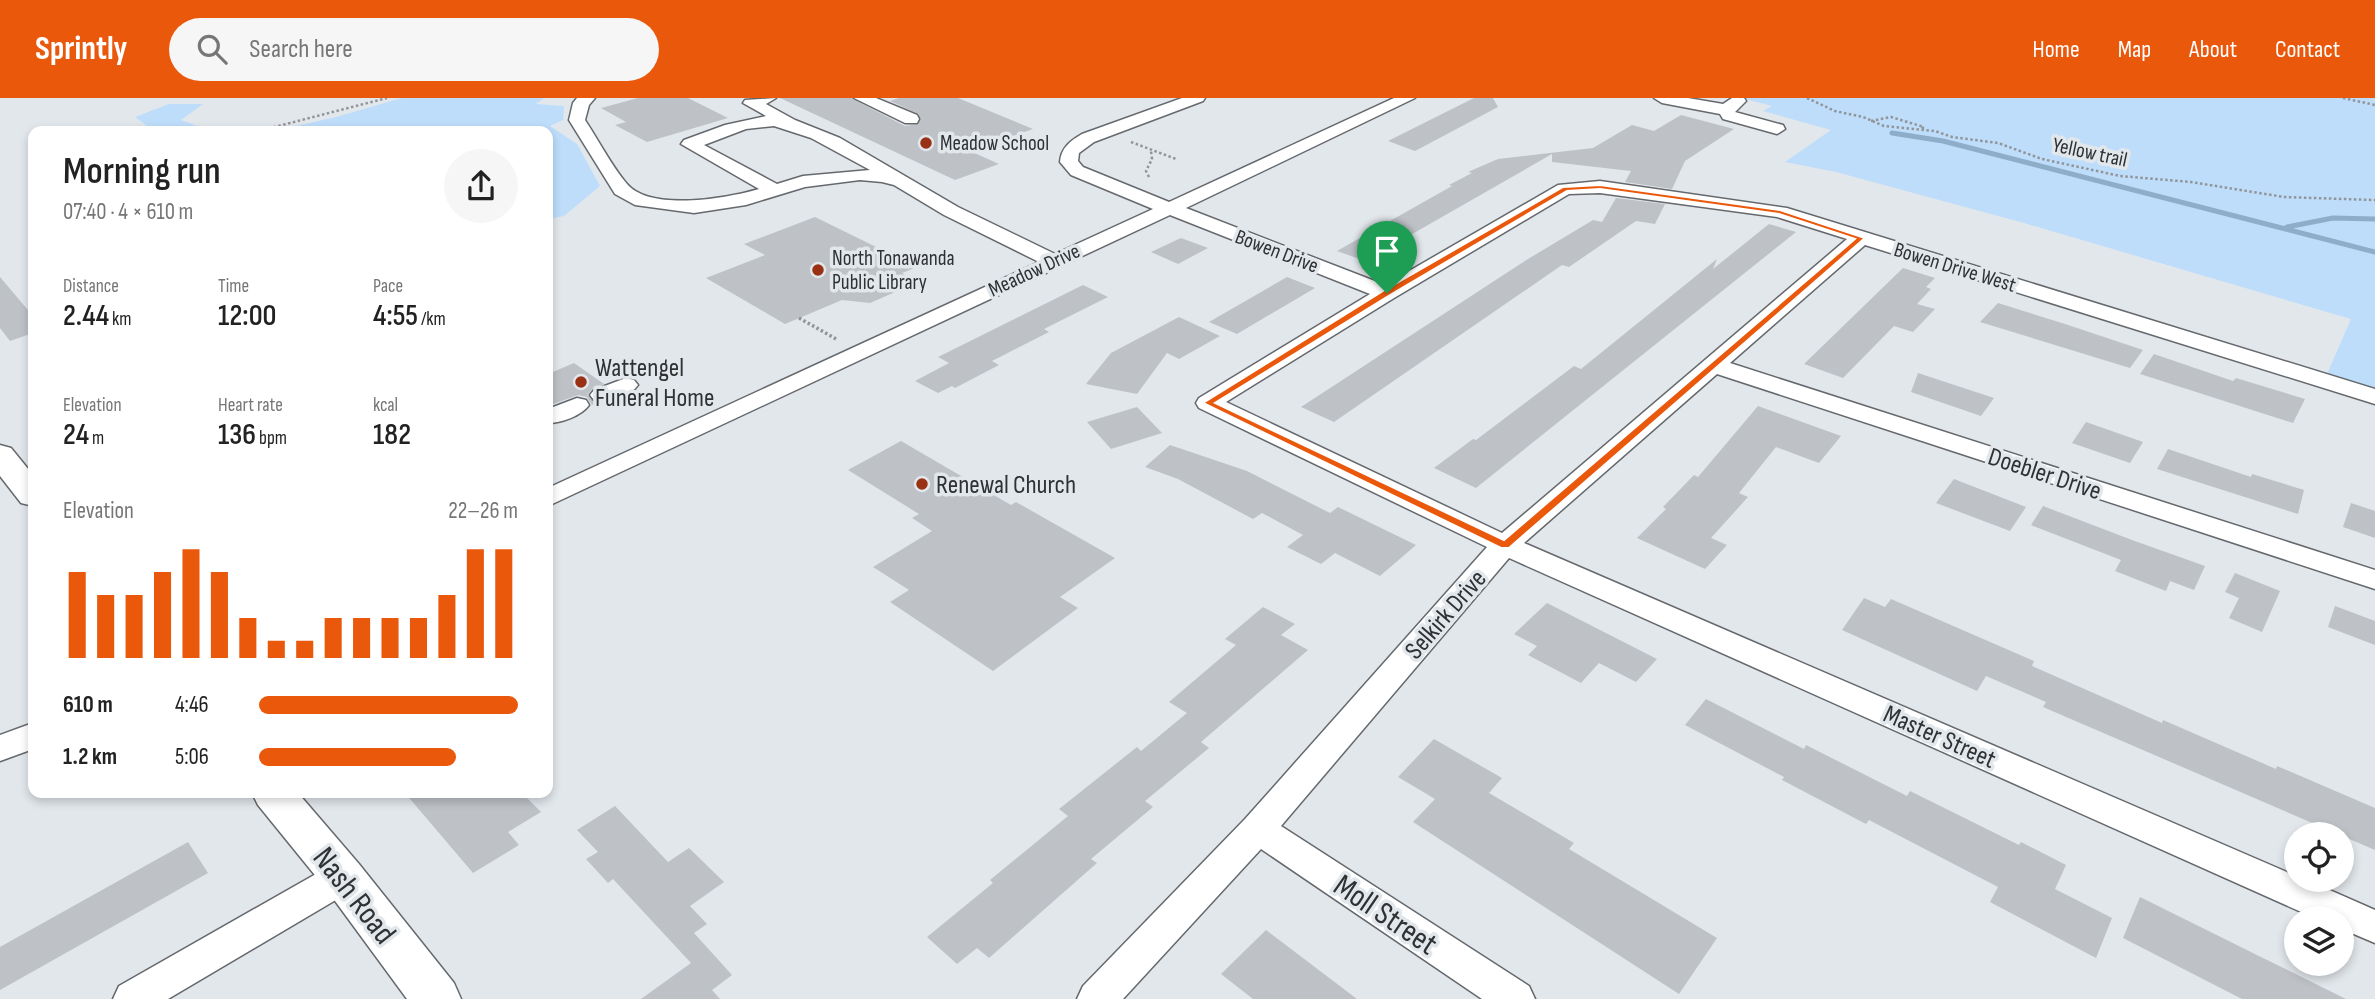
<!DOCTYPE html>
<html lang="en">
<head>
<meta charset="utf-8">
<style>
  :root { --surface:#fff; --page:#f6f6f6; --text:#222; --muted:#767676; --accent:#ea580c }
  body { margin:0; font-family:"Sofia Sans Condensed",sans-serif; background:var(--page); color:var(--text); height:100vh; display:flex; flex-direction:column; font-size:26px; white-space:nowrap }
  * { box-sizing:border-box; margin:0 }
  p { font-size:23px; color:var(--muted) }
  .icon { flex:none; width:38px; height:38px; fill:none; stroke:currentColor; stroke-width:2; stroke-linecap:round; stroke-linejoin:round }
  .map { position:relative; flex:1; overflow:hidden }
  .drawer { position:absolute; left:28px; top:28px; width:525px; height:672px; display:flex; flex-direction:column; background:var(--surface); border-radius:14px; box-shadow:0 4px 10px #0003 }
  .drawer>* { flex:none }
  .tools { position:absolute; left:2284px; top:724px; display:grid; gap:14px }
  .tools a { display:grid; place-items:center; width:70px; height:70px; border-radius:50%; background:var(--surface); box-shadow:0 4px 10px #0003; font-size:35px }
  .pin { position:absolute; display:grid; place-items:center; width:60px; height:60px; color:#fff; margin:-72px -30px; border-radius:50% 50% 50% 0; rotate:-45deg; box-shadow:0 0 7px #0007 }
  .pin .icon { rotate:45deg }
  .round { display:grid; place-items:center; flex:none; width:74px; height:74px; border-radius:37px; background:var(--page) }
  .summary { display:flex; align-items:center; justify-content:space-between; height:119px; padding:0 35px }
  h1 { font-size:38px; font-weight:600; line-height:52px }
  .figures { display:grid; grid-template-columns:repeat(3,1fr); gap:10px; height:119px; padding:7px 35px }
  .figures div { display:grid; align-content:center }
  .figures b { font-size:30px; font-weight:600 }
  .figures small { font-size:19px; font-weight:400 }
  .figures p { font-size:19px }
  .chart { height:196px; padding:14px 35px }
  .chart p { display:flex; justify-content:space-between }
  .chart svg { width:100%; height:126px; margin-top:7px; stroke:var(--accent); stroke-width:6 }
  ul { padding:0 35px; list-style:none; font-size:23px }
  li { display:grid; grid-template-columns:112px 84px 1fr; align-items:center; height:52px }
  li i { height:18px; border-radius:9px; background:var(--accent) }
  header { display:flex; align-items:center; gap:42px; box-sizing:border-box; height:98px; padding:0 35px; background:var(--accent); color:#fff }
  header strong { font-size:33px }
  nav { display:flex; gap:38px; margin-inline-start:auto; font-size:24px }
  .search { width:490px; height:63px; background:var(--page); display:flex; align-items:center; gap:18px; box-sizing:border-box; padding:0 24px; border-radius:38px; color:var(--muted); font-size:26px }
  .map>svg:first-child { display:block }
</style>
</head>
<body>
<header>
<strong>Sprintly</strong>
<div class="search"><svg class="icon" aria-label="search" viewBox="0 0 24 24"><circle cx="10" cy="10" r="6"/><path d="M15 15l6 6"/></svg>Search here</div>
<nav><a>Home</a><a>Map</a><a>About</a><a>Contact</a></nav>
</header>
<div class="map">
<svg width="2375" height="901" viewBox="0 0 2375 901">
  <rect width="100%" height="100%" fill="#e2e7ec"/>
  <!-- green -->
  <path fill="#bdddfa" d="M 402,0 L 544,0 L 536,6 L 564,8 L 563,22 L 550,28 L 577,46 L 600,88 L 564,118 L 548,121 L 548,33 L 274,33 L 336,19 Z
    M 1742,0 L 2375,0 L 2375,291 L 2327,276 L 2351,221 L 2024,125 L 1836,74 L 1785,64 L 1831,32 L 1763,13 L 1772,8 Z
    M 169,6 L 203,6 L 181,22 L 200,29 L 188,33 L 154,33 L 135,19 Z"/>
  <g fill="none" stroke-linecap="round" stroke-linejoin="round">
    <!-- stream -->
    <path stroke="#8eadc9" stroke-width="5" d="M 1892,35 L 1943,43 L 2375,154
      M 2287,129 L 2333,120 L 2375,121"/>
  </g>
  <!-- building -->
  <path fill="#bec2c7" d="M 638,0 L 688,0 L 728,20 L 647,44 L 615,27 L 626,24 L 601,10 Z
    M 780,0 L 851,0 L 905,28 L 919,26 L 919,16 L 890,3 L 899,0 L 958,0 L 1033,31 L 970,53 L 999,66 L 955,82 Z
    M 1474,0 L 1493,0 L 1498,9 L 1415,53 L 1388,43 Z
    M 1681,17 L 1734,31 L 1685,63 L 1672,91 L 1625,84 L 1631,73 L 1552,64 L 1552,56 L 1365,163 L 1337,153 L 1452,88 L 1449,87 L 1472,75 L 1468,74 L 1498,61 L 1593,50 L 1632,27 L 1654,33 Z
    M 1616,100 L 1665,106 L 1655,126 L 1636,123 L 1569,169 L 1562,167 L 1334,324 L 1301,309 L 1528,161 L 1593,122 L 1602,124 Z
    M 815,119 L 917,169 L 902,175 L 918,184 L 870,205 L 842,202 L 785,226 L 706,180 L 765,157 L 744,146 Z
    M 1769,126 L 1796,134 L 1476,390 L 1434,370 L 1473,341 L 1476,342 L 1574,268 L 1581,271 L 1717,161 L 1713,171 Z
    M 1181,140 L 1208,150 L 1178,166 L 1151,154 Z
    M 1903,170 L 1935,180 L 1926,189 L 1931,191 L 1917,206 L 1935,211 L 1913,234 L 1894,228 L 1843,280 L 1804,266 Z
    M 0,179 L 33,218 L 33,235 L 10,243 L 0,230 Z
    M 1287,179 L 1315,190 L 1237,236 L 1209,224 Z
    M 1083,187 L 1108,199 L 1044,231 L 1049,234 L 992,263 L 999,267 L 955,290 L 952,288 L 938,295 L 915,283 L 949,265 L 938,259 Z
    M 1998,205 L 2065,226 L 2143,252 L 2130,270 L 1980,224 Z
    M 1179,219 L 1220,238 L 1179,261 L 1167,255 L 1137,296 L 1086,286 L 1111,255 Z
    M 2154,256 L 2233,283 L 2236,280 L 2305,301 L 2293,325 L 2140,276 Z
    M 574,265 L 604,286 L 593,290 L 587,297 L 597,305 L 592,307 L 587,299 L 578,297 L 548,308 L 548,276 Z
    M 1918,275 L 1994,300 L 1981,318 L 1911,294 Z
    M 1758,308 L 1841,338 L 1819,365 L 1776,349 L 1739,395 L 1748,399 L 1711,440 L 1727,447 L 1705,471 L 1637,440 L 1666,411 L 1663,409 L 1694,377 L 1698,379 Z
    M 1137,309 L 1162,335 L 1111,351 L 1087,324 Z
    M 2086,324 L 2143,344 L 2130,365 L 2072,345 Z
    M 901,343 L 1011,407 L 1016,404 L 1115,460 L 1060,499 L 1078,510 L 993,573 L 890,504 L 909,492 L 873,469 L 932,433 L 912,420 L 919,416 L 848,372 Z
    M 1170,347 L 1247,373 L 1330,415 L 1338,409 L 1416,447 L 1380,478 L 1335,455 L 1321,466 L 1287,449 L 1303,437 L 1262,415 L 1253,421 L 1178,381 L 1145,369 Z
    M 2168,351 L 2251,379 L 2252,376 L 2304,392 L 2298,416 L 2157,371 Z
    M 1954,381 L 2026,409 L 2010,433 L 1936,405 Z
    M 2351,405 L 2375,413 L 2375,440 L 2343,429 Z
    M 2043,408 L 2132,442 L 2205,468 L 2194,492 L 2170,483 L 2166,493 L 2115,473 L 2121,462 L 2031,427 Z
    M 2235,475 L 2280,493 L 2262,534 L 2229,520 L 2239,500 L 2225,494 Z
    M 1864,500 L 1885,509 L 1891,501 L 2034,563 L 2032,568 L 2162,625 L 2163,622 L 2276,671 L 2277,668 L 2375,710 L 2375,752 L 2043,609 L 2046,604 L 1986,578 L 1977,593 L 1842,532 Z
    M 1547,505 L 1657,561 L 1636,584 L 1599,565 L 1581,585 L 1528,557 L 1537,548 L 1514,536 Z
    M 2335,508 L 2375,523 L 2375,547 L 2328,529 Z
    M 1263,509 L 1295,526 L 1281,537 L 1308,552 L 1201,644 L 1209,650 L 1145,703 L 1153,709 L 1091,761 L 1097,765 L 989,860 L 977,850 L 957,866 L 927,839 L 993,785 L 990,782 L 1068,718 L 1059,711 L 1137,649 L 1141,653 L 1187,615 L 1169,604 L 1236,547 L 1225,541 Z
    M 1706,601 L 1804,651 L 1806,647 L 1907,698 L 1910,693 L 2019,747 L 2021,744 L 2066,767 L 2055,791 L 2112,820 L 2096,860 L 1990,804 L 1998,789 L 1869,722 L 1866,726 L 1782,682 L 1784,679 L 1685,627 Z
    M 1434,641 L 1502,680 L 1489,695 L 1574,745 L 1569,751 L 1717,840 L 1679,896 L 1413,724 L 1435,701 L 1398,679 Z
    M 405,695 L 522,695 L 541,714 L 508,734 L 519,747 L 473,775 Z
    M 615,708 L 668,764 L 689,750 L 724,784 L 690,808 L 707,826 L 694,835 L 732,877 L 712,892 L 720,901 L 641,901 L 691,865 L 613,781 L 608,785 L 586,761 L 598,754 L 577,732 Z
    M 188,744 L 208,775 L 0,892 L 0,849 Z
    M 2140,799 L 2261,859 L 2346,901 L 2242,901 L 2123,840 Z
    M 1266,832 L 1357,901 L 1253,901 L 1221,876 Z"/>
  <g fill="none" stroke-linecap="round" stroke-linejoin="round">
    <defs>
      <path id="minor" d="M 577,0 L 595,0 L 589,7 L 585,22 C 599,43 611,67 627,86 C 651,114 728,100 759,91 L 681,46 L 684,42 L 725,27 L 766,18 L 743,5 L 745,2 L 776,0 L 766,6 L 795,22 L 840,40 L 958,109 L 1055,156 L 1153,111 L 1071,77 L 1060,64 C 1061,50 1070,43 1082,36 L 1182,0 L 1205,0 L 1203,3 L 1094,44 L 1079,55 L 1078,63 L 1083,69 L 1169,104 L 1394,0 L 1415,0 L 1186,110 L 1385,187 L 1558,87 L 1600,83 L 1787,110 L 2375,291 L 2375,306 L 1865,147 L 1730,265 L 2375,472 L 2375,491 L 1717,276 L 1524,445 L 2296,778 L 2296,782 L 2307,782 L 2375,812 L 2375,845 L 2342,831 L 2342,821 L 2317,821 L 1509,460 L 1281,728 L 1529,888 L 1535,901 L 1482,901 L 1261,751 L 1123,901 L 1077,901 L 1083,888 L 1245,721 L 1487,449 L 1199,310 L 1196,305 L 1199,300 L 1370,196 L 1170,117 L 548,408 L 548,390 L 1039,164 L 944,117 L 894,87 L 882,84 L 860,82 L 805,89 L 746,107 L 694,115 L 635,107 L 615,96 L 569,22 L 573,5 ZM 774,28 L 811,40 L 870,72 L 803,78 L 777,86 L 704,47 L 746,31 ZM 1600,95 L 1777,119 L 1847,141 L 1502,435 L 1226,304 L 1394,200 L 1569,96 Z
        M 854,0 L 876,0 L 917,17 L 919,21 L 917,25 L 905,25 Z
        M 1654,0 L 1688,0 L 1723,6 L 1732,0 L 1744,0 L 1746,3 L 1735,14 L 1783,27 L 1785,31 L 1777,36 L 1723,21 L 1720,16 L 1662,5 Z
        M 626,280 L 634,282 L 638,287 C 630,299 607,305 594,302 L 590,297 L 594,292 Z
        M 577,300 L 586,302 L 589,307 C 581,318 561,325 548,325 L 548,311 Z
        M 33,625 L 33,651 L 0,663 L 0,637 Z
        M 343,764 L 356,768 L 361,779 L 356,790 L 168,901 L 113,901 L 119,888 L 330,768 Z"/>
      <path id="major" d="M 0,347 L 11,350 L 33,377 L 33,408 L 21,405 L 0,378 Z
        M 252,695 L 298,695 L 359,766 L 454,885 L 461,901 L 407,901 L 327,792 L 258,707 Z"/>
    </defs>
    <!-- minor casing -->
    <use href="#minor" stroke="#65696d" stroke-width="3"/>
    <!-- major casing -->
    <use href="#major" stroke="#65696d" stroke-width="3"/>
    <!-- path-far1 -->
    <path stroke="#919599" stroke-width="2.5" stroke-dasharray="2.5 2.5" stroke-linecap="butt" d="M 1807,0 L 1835,13 L 1863,19 L 1884,28 L 1935,33 L 1952,39 L 1998,45 L 2042,61 L 2120,78 L 2191,84 L 2284,99 L 2375,102
      M 2343,0 L 2375,7
      M 1871,23 L 1891,19 L 1924,29 L 1921,31
      M 259,33 L 387,0
      M 1131,44 L 1176,61
      M 1149,79 L 1146,73 L 1152,61 L 1151,53"/>
    <!-- path -->
    <path stroke="#919599" stroke-width="3.5" stroke-dasharray="2.5 2.5" stroke-linecap="butt" d="M 799,220 L 838,242"/>
    <!-- minor -->
    <use href="#minor" fill="#fff" fill-rule="evenodd"/>
    <!-- major -->
    <use href="#major" fill="#fff" fill-rule="evenodd"/>
  </g>
  <!-- route -->
  <path fill="#ea580c" stroke="#fff" stroke-width="2" fill-rule="evenodd" d="M 1600,87 L 1780,112 L 1865,140 L 1509,450 L 1501,450 L 1203,305 L 1383,193 L 1563,89 ZM 1600,91 L 1779,116 L 1855,141 L 1504,442 L 1215,305 L 1390,197 L 1567,93 Z"/>
  <!-- markers -->
  <g fill="#993114" stroke="#e2e7ec" stroke-width="2.5">
    <circle cx="926" cy="45" r="7"/>
    <circle cx="818" cy="172" r="7"/>
    <circle cx="581" cy="284" r="7"/>
    <circle cx="922" cy="386" r="7"/>
  </g>
  <g text-anchor="middle" stroke-width="7" stroke-linejoin="round" paint-order="stroke">
    <!-- far-poi labels -->
    <g font-size="21" fill="#2f3133" stroke="#e2e7ec" text-anchor="start">
      <text x="940" y="52">Meadow School</text>
      <text x="832" y="167">North Tonawanda<tspan x="832" dy="24">Public Library</tspan></text>
    </g>
    <!-- far-street labels -->
    <g font-size="21" fill="#2f3133" stroke="#e2e7ec">
      <text transform="translate(2090 54) rotate(12)" y="7">Yellow trail</text>
      <text transform="translate(1277 153) rotate(21)" y="7">Bowen Drive</text>
      <text transform="translate(1955 169) rotate(17)" y="7">Bowen Drive West</text>
      <text transform="translate(1034 172) rotate(-25)" y="7">Meadow Drive</text>
    </g>
    <!-- poi labels -->
    <g font-size="26" fill="#2f3133" stroke="#e2e7ec" text-anchor="start">
      <text x="595" y="278">Wattengel<tspan x="595" dy="30">Funeral Home</tspan></text>
      <text x="936" y="395">Renewal Church</text>
    </g>
    <!-- street labels -->
    <g font-size="26" fill="#2f3133" stroke="#e2e7ec">
      <text transform="translate(2045 375) rotate(18)" y="9">Doebler Drive</text>
      <text transform="translate(1445 516) rotate(-49)" y="9">Selkirk Drive</text>
      <text transform="translate(1940 638) rotate(24)" y="9">Master Street</text>
    </g>
    <!-- near-street labels -->
    <g font-size="32" fill="#2f3133" stroke="#e2e7ec">
      <text transform="translate(355 797) rotate(52)" y="11">Nash Road</text>
      <text transform="translate(1386 816) rotate(34)" y="11">Moll Street</text>
    </g>
  </g>
</svg>
<div class="tools">
<a><svg class="icon" aria-label="locate" viewBox="0 0 24 24"><circle cx="12" cy="12" r="6"/><path d="M12 2v4M12 18v4M2 12h4M18 12h4"/></svg></a>
<a><svg class="icon" aria-label="layers" viewBox="0 0 24 24"><path d="M12 4l9 5-9 5-9-5zM3 14l9 5 9-5"/></svg></a>
</div>
<div class="pin" style="left:1387px;top:195px;background:#1e9e55"><svg class="icon" aria-label="arrive" viewBox="0 0 24 24"><path d="M6 21V4h12l-3 4 3 4H6"/></svg></div>
<section class="drawer">
<div class="summary"><div><h1>Morning run</h1><p>07:40 · 4 × 610 m</p></div><a class="round"><svg class="icon" aria-label="share" viewBox="0 0 24 24"><path d="M12 15V3M7 8l5-5 5 5M5 13v7h14v-7"/></svg></a></div>
<div class="figures">
<div><p>Distance</p><b>2.44<small> km</small></b></div>
<div><p>Time</p><b>12:00</b></div>
<div><p>Pace</p><b>4:55<small> /km</small></b></div>
</div>
<div class="figures">
<div><p>Elevation</p><b>24<small> m</small></b></div>
<div><p>Heart rate</p><b>136<small> bpm</small></b></div>
<div><p>kcal</p><b>182</b></div>
</div>
<div class="chart"><p><span>Elevation</span>22–26 m</p>
<svg viewBox="0 0 160 44" preserveAspectRatio="none"><path d="M5 44V14M15 44V22M25 44V22M35 44V14M45 44V6M55 44V14M65 44V30M75 44V38M85 44V38M95 44V30M105 44V30M115 44V30M125 44V30M135 44V22M145 44V6M155 44V6"/></svg>
</div>
<ul>
<li><b>610 m</b>4:46<i style="width:100%"></i></li>
<li><b>1.2 km</b>5:06<i style="width:76%"></i></li>
</ul>
</section>
</div>
</body>
</html>
